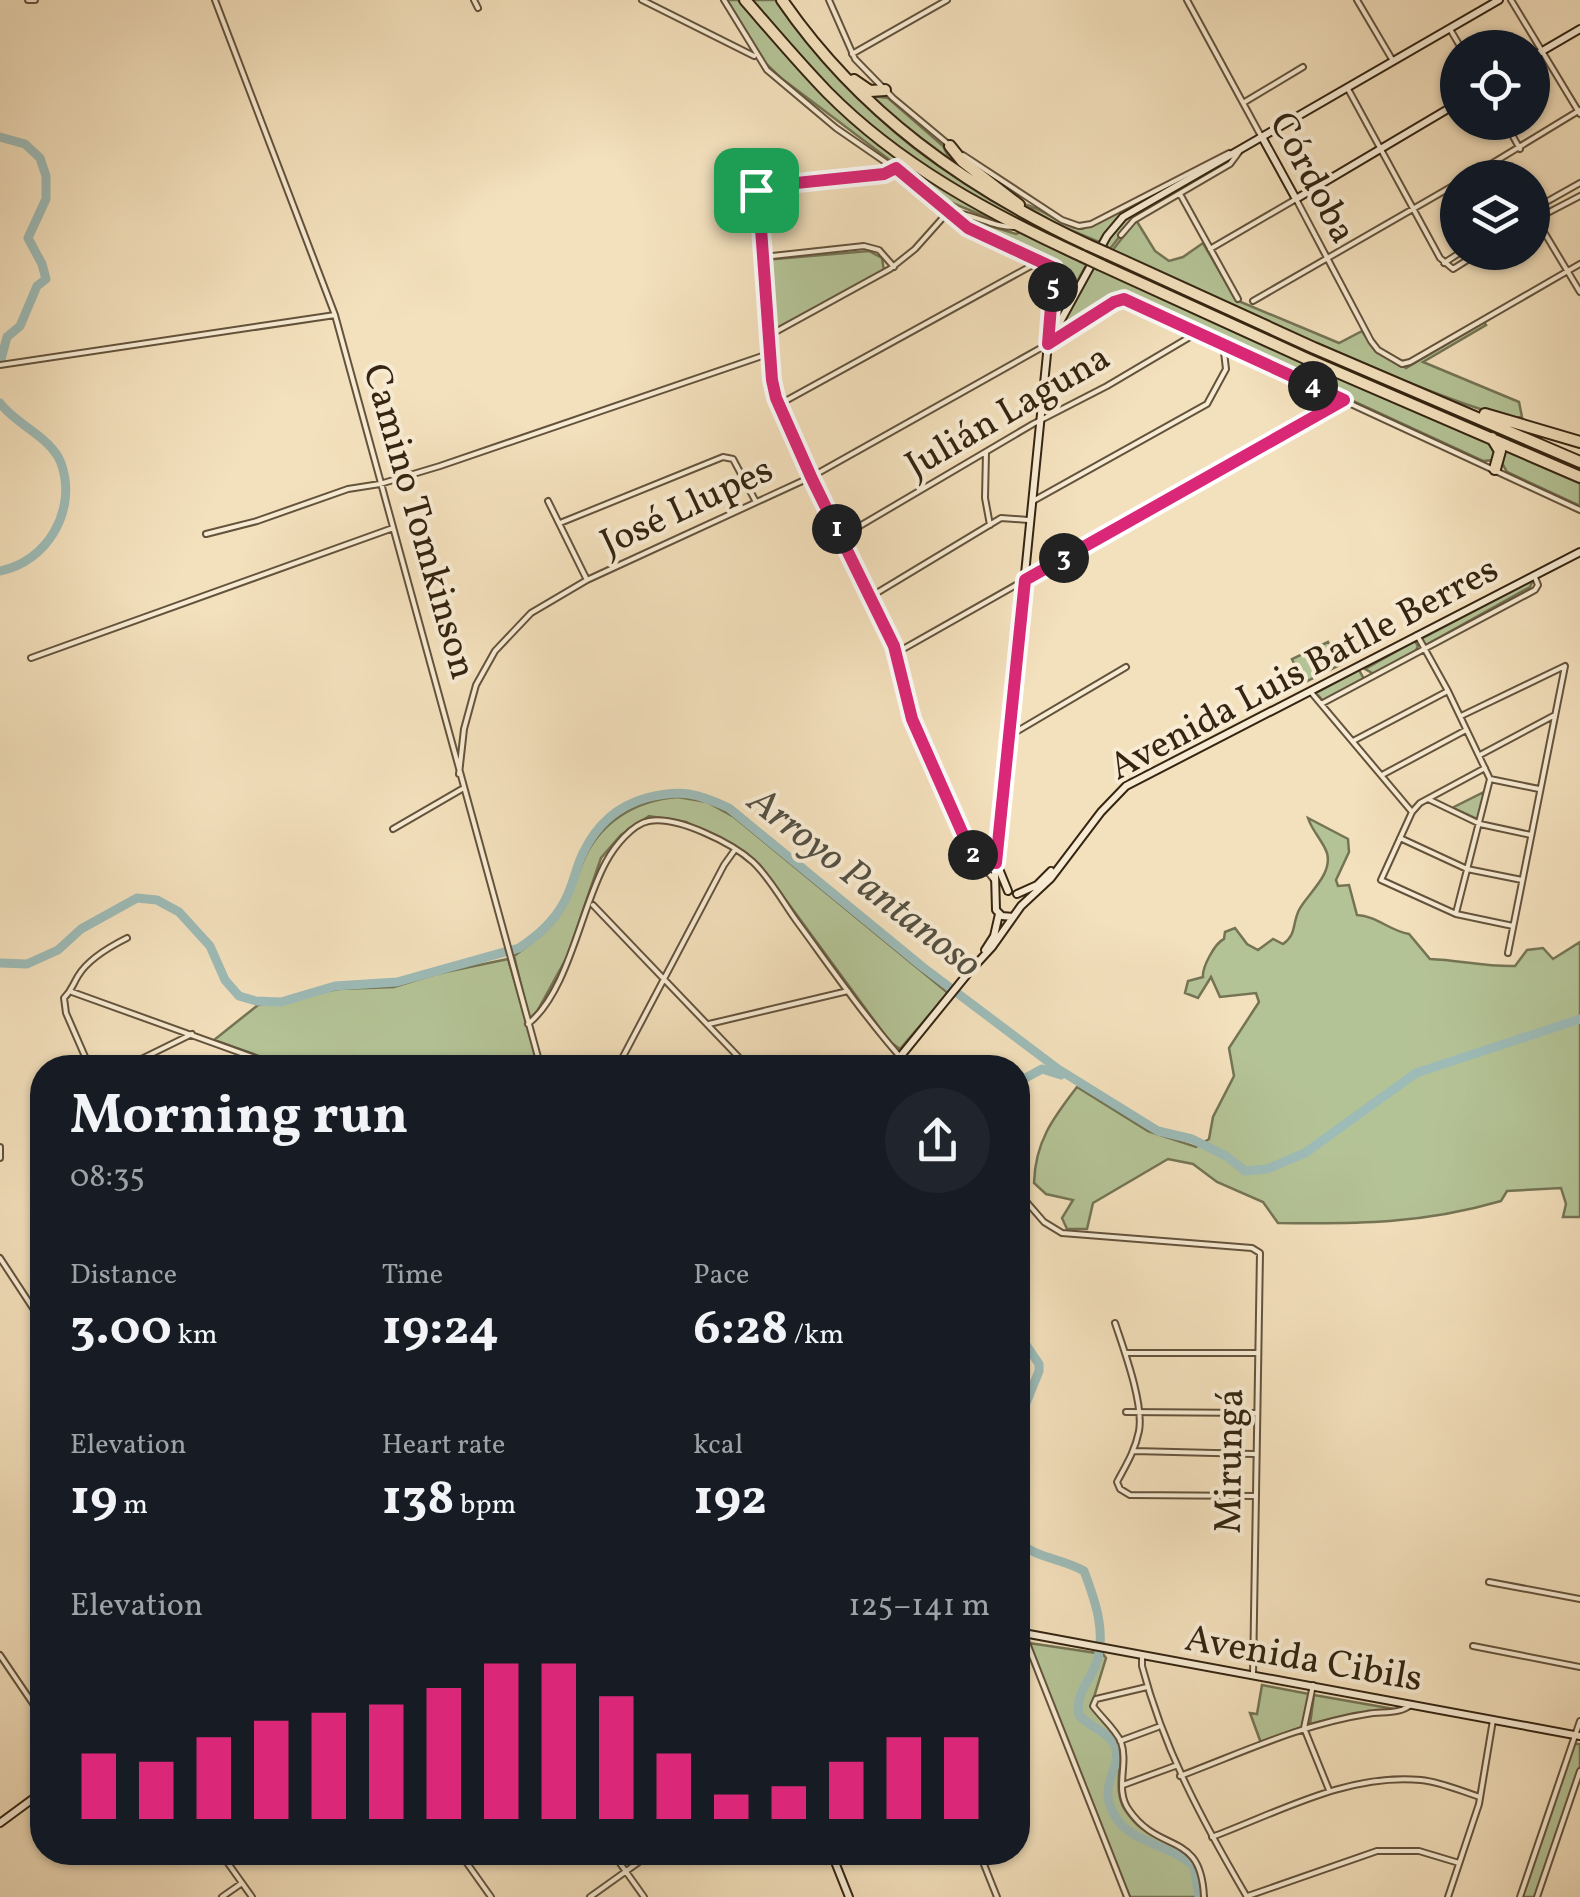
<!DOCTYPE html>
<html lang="en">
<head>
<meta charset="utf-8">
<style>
  :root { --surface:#171b24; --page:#20242c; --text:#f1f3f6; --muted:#9ea1a6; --accent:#db2777 }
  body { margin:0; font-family:Vollkorn,serif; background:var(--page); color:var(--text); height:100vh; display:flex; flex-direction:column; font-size:38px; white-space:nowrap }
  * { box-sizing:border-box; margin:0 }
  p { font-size:32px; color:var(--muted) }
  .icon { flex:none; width:55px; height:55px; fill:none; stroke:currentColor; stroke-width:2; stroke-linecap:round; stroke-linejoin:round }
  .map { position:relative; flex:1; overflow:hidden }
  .details { position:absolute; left:30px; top:1055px; width:1000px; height:810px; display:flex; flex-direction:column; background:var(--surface); border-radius:40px; box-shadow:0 2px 8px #0004 }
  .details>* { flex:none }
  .fabs { position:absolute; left:1440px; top:30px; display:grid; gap:20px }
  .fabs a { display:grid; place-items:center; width:110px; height:110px; border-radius:50%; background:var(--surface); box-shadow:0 2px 8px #0004; font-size:50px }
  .pin { position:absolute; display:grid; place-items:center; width:85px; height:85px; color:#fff; margin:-42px; border-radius:20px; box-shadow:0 5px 15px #0006 }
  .km { position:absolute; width:50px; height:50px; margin:-25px; border-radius:50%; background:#222; color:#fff; font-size:28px; line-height:50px; text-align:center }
  .round { display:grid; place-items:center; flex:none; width:105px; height:105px; border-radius:52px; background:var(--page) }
  .headline { display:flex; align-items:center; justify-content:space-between; height:170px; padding:0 40px }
  h1 { font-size:55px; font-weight:700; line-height:75px }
  .figures { display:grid; grid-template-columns:repeat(3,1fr); gap:15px; height:170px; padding:10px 40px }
  .figures div { display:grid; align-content:center }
  .figures b { font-size:50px; font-weight:700 }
  .figures small { font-size:28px; font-weight:400 }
  .figures p { font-size:28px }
  .chart { height:280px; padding:20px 40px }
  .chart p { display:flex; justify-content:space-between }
  .chart svg { width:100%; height:180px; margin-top:10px; stroke:var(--accent); stroke-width:6 }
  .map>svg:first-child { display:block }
</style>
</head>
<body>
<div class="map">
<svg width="1580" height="1897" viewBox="0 0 1580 1897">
  <rect width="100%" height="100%" fill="#f3e0bc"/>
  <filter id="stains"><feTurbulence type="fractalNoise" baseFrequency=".002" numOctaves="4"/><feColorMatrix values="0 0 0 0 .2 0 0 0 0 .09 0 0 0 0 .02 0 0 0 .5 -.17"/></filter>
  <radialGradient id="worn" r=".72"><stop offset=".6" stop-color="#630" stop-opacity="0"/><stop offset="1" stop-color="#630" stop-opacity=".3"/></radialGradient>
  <!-- green -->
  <path fill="#b4c396" stroke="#747454" stroke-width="2.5" d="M 727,0 L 738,0 C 784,51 831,105 885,148 C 921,177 961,200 1001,223 L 940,198 L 781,78 L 761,59 Z
    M 750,0 L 776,0 C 825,66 881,130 951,174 C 994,202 1043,224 1088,248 L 1086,253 C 1022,224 961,193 903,152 C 845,110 797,54 750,0 Z
    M 872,96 L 888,98 L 943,146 L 947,154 L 1001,194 L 905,129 Z
    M 1227,155 L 1122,213 L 1099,242 L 1056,224 L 1023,204 C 1045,208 1060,227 1082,229 Z
    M 1230,161 L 1133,219 L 1110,249 L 1104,244 L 1126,218 Z
    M 955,215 L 1016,234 L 1021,232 L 1086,265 L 1054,325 L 1058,267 L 979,232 Z
    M 1136,220 L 1155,251 L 1169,261 L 1183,257 L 1203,243 L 1236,300 L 1339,343 L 1362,331 L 1375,350 L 1406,368 L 1484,322 L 1486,325 L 1423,362 L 1519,402 L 1522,417 C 1487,427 1167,276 1112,251 Z
    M 869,251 L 882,258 L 884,271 L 773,330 L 769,329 L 764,260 Z
    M 1105,255 L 1580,466 L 1580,474 L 1330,366 L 1102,262 Z
    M 1091,268 L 1100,269 L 1496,446 L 1495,460 L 1483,461 L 1128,297 L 1116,297 L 1058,331 Z
    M 1502,447 L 1580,481 L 1580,506 L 1507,472 L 1502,463 Z
    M 1533,580 L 1530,587 L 1426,645 L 1421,639 Z
    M 1415,641 L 1418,646 L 1415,653 L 1374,674 L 1365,669 Z
    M 1328,642 L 1340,665 L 1303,683 L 1292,659 Z
    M 1359,670 L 1364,679 L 1323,701 L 1316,693 Z
    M 1484,792 L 1479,820 L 1453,808 L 1454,807 Z
    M 678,797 L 707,802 L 734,817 L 948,993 L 900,1049 L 890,1042 L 760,865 L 748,855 L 686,822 L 649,816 L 621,835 L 601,858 L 567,957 L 533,1019 L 529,1018 L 514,956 C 531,943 548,932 560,914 C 570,899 575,881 582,864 C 598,823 635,800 678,797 Z
    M 1308,818 L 1348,839 L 1349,852 L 1336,880 L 1338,886 L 1349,885 L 1357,915 C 1377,916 1390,931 1409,934 L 1430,959 C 1459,960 1486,967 1515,966 L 1527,950 L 1543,948 L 1553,959 L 1580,942 L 1580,1217 L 1563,1217 L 1566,1204 L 1561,1188 L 1507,1191 L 1501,1201 C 1422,1224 1358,1224 1278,1223 L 1263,1202 L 1217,1182 L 1193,1164 L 1168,1159 L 1093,1203 L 1087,1229 L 1067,1229 L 1062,1218 L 1073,1200 L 1046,1194 L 1034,1183 C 1035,1142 1053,1118 1077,1087 L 1148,1131 L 1196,1147 L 1209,1139 L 1213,1117 L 1234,1076 L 1229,1048 L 1259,1002 L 1256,993 L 1220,997 L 1211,977 L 1198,998 L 1185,993 L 1188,981 L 1203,977 C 1202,967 1215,943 1224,939 L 1225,932 L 1235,928 L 1247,944 L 1258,950 L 1273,939 L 1283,944 C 1297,934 1292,924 1299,910 C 1307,894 1333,875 1327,853 C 1323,841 1312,831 1308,818 Z
    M 508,959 L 540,1067 L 290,1067 L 214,1040 L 258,1005 L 338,989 L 394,987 L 436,974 Z
    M 1029,1643 L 1103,1654 L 1106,1658 L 1091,1707 C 1099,1718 1115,1732 1118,1746 C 1123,1766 1113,1789 1124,1808 C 1152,1855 1196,1830 1202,1897 L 1130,1897 L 1110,1854 Z
    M 1262,1685 L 1309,1694 L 1302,1727 L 1261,1743 L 1250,1713 L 1257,1714 Z
    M 1314,1695 L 1400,1710 L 1355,1713 L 1310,1724 Z
    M 1574,1744 L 1580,1744 L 1580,1766 L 1535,1897 L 1520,1897 Z"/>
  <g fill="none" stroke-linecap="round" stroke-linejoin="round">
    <!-- river -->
    <path stroke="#9dbbb7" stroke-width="9" d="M 0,137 L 25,144 L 40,158 L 46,176 L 46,199 L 28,238 L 42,264 L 46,279 L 37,286 L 20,326 L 7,337 L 0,363
      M 0,403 C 16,425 51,437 61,463 C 78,510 47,562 0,571
      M 0,963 L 27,964 L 58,950 L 81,929 L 137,898 L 157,900 L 179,912 L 210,946 L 225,980 L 239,996 L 256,1001 L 281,1002 L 335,986 L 397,982 L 519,948 C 536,937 553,922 563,904 C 573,888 575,869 583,853 C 596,826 617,806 646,798 C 681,789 697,793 729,808 L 924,968 L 1058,1069 L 1158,1131 L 1192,1139 L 1226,1156 L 1245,1171 L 1267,1169 L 1305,1153 L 1416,1073 L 1580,1019
      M 1018,1082 L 1042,1069 L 1061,1075
      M 1018,1333 L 1039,1364 L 1039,1371 L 1018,1423
      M 1018,1542 C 1038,1559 1061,1558 1084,1571 C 1095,1600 1107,1633 1096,1664 C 1089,1683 1075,1693 1079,1715 C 1089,1727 1109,1732 1115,1746 C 1124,1770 1092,1786 1119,1822 C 1136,1843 1170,1845 1194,1866 L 1199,1897"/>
    <defs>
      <path id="street" d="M 28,0 L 35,0
        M 215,0 L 335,315 L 541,1068
        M 474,0 L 478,8
        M 642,0 L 754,56
        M 724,0 L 767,70 L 836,128 L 907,177 L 968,228 L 1054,268 L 1048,339
        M 829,0 L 855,59 L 893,98 L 947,143
        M 1187,0 L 1261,136
        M 1357,0 L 1393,61
        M 1511,0 L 1580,114
        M 1450,29 L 1461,48
        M 852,54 L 947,0
        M 1348,89 L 1440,258 L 1453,269 L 1480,252
        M 1243,103 L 1303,67
        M 1505,122 L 1520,149
        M 963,155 L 1062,220 L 1079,226 L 1091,224 L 1229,153
        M 896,168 L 884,174 L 758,187 L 768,354 L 775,397 L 894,646 L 912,719 L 969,848 L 994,880
        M 1468,178 L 1580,110
        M 1180,194 L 1238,299
        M 1532,210 L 1580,183
        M 948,212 C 972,212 992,228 1016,227
        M 1532,212 L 1580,292
        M 1532,221 L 1580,196
        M 1121,235 L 1134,220 L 1230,164 L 1239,152
        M 1210,249 L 1296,199 L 1371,341 L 1378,350 L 1402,364 L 1410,362 L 1580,264
        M 763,257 L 864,246 L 879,250 L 894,267
        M 1444,263 L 1461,252
        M 1253,301 L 1458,183
        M 768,336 L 890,269 L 915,249 L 948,212
        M 0,365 L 335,315
        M 778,405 L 1040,261
        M 986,452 L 985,498 L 990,525
        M 548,501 L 587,580
        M 1033,501 L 1207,404 L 1226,369 L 1223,344
        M 560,523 L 723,457 L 733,459 L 756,502
        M 206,534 L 257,521 L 348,489 L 380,484 L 440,466 L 768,354
        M 841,537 L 1033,424 L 1107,386 L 1200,331
        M 870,597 L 1001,518 L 1028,520
        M 1417,635 L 1448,691 L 1490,779 L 1456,913
        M 896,653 L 1343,400
        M 31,658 L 393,528
        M 1310,691 L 1412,812 L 1381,880 L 1456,914 L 1513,926
        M 1321,704 L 1535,590 L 1538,585 L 1534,575
        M 1461,716 L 1565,666 L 1508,953
        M 1009,736 L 1126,667
        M 1353,741 L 1446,692
        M 1480,755 L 1555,715
        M 459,774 L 464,729 L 476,685 L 495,651 L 531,613 L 587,580 L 811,477 L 1048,344 L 1118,300 L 1126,300 L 1580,510
        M 1382,775 L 1466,730
        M 1490,779 L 1539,789
        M 1428,799 L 1480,824 L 1531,835
        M 1412,812 L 1420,803 L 1485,768
        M 393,829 L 462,789
        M 1400,838 L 1467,869 L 1522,880
        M 975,856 L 994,862
        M 593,905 L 749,1068
        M 72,992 L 283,1068
        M 528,1024 C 569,991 581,907 606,862 C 614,847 632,824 649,821 C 678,816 732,843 753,862 C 771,879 784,904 798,923 C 834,972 869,1023 910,1068
        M 709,1024 L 848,991
        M 90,1068 L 66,1013 L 64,998 C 72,990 72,986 78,976 C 88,959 109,947 127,938
        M 123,1068 L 192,1034
        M 617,1068 L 724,865 L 734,851
        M 0,1147 L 0,1158
        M 1018,1192 L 1044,1222 L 1062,1233 L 1252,1248 L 1260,1253 L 1253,1675
        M 0,1258 L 42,1322
        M 1115,1323 C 1124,1350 1144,1404 1139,1431 C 1135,1451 1126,1465 1117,1482 L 1120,1489 L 1130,1495 L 1255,1496
        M 1126,1353 L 1256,1353
        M 1126,1412 L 1256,1413
        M 1134,1451 L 1254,1454
        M 1489,1582 L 1580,1599
        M 1023,1633 L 1127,1897
        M 1473,1646 L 1580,1667
        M 0,1655 L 42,1717
        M 1142,1656 L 1142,1666 C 1164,1750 1203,1822 1247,1897
        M 1313,1685 L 1304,1728 L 1329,1790
        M 1147,1687 L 1096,1699 L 1093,1706 C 1101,1717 1116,1730 1121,1742 C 1129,1765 1114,1789 1129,1810 C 1160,1855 1201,1830 1204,1897
        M 1120,1741 L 1158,1727
        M 1180,1776 C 1241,1753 1302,1724 1367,1714 C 1383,1711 1399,1715 1412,1704
        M 1123,1785 L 1175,1766
        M 1212,1837 C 1279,1812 1348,1773 1421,1780 C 1441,1782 1461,1791 1480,1797
        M 220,1852 L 252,1897
        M 459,1852 L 491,1897
        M 612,1852 L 644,1897
        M 979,1852 L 997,1897
        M 1248,1896 L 1377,1851 L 1419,1851 L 1459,1863
        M 222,1897 L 242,1883
        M 590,1897 L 653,1852
        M 1448,1897 L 1479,1804 L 1493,1720
        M 1520,1897 L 1580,1721
        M 1537,1897 L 1580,1771"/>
      <path id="secondary" d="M 1532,57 L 1580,29
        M 1262,137 L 1296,199 L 1458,103
        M 999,869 L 1008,891
        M 1017,894 L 1037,885 L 1051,871
        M 1013,917 L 1002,916 L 996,910 L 995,874 L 1048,344 L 1107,236 L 1123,217 L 1499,0
        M 985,950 L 994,936 L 999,914
        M 969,972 L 992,947 L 1021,906 L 1051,878 L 1101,812 L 1126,786 L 1580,552
        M 891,1068 L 969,972
        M 1018,1632 L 1580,1736
        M 0,1823 L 42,1792
        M 831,1852 L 849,1897"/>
      <path id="highway" d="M 745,0 C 772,31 798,62 827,92 C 899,165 990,214 1082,256
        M 782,0 C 859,112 966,188 1088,245
        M 854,80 L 870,91 L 885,90
        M 950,146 L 962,161 L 1019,205
        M 1106,253 L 1314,348 L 1580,462
        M 1101,265 L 1307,359 L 1580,477
        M 1485,414 L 1580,442
        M 1492,438 L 1500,451 L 1495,469"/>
    </defs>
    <!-- street casing -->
    <use href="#street" stroke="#64533c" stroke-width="8"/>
    <!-- secondary casing -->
    <use href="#secondary" stroke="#342411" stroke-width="10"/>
    <!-- highway casing -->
    <use href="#highway" stroke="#342411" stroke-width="14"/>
    <!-- street -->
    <use href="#street" stroke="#f7ebd3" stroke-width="4"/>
    <!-- secondary -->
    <use href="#secondary" stroke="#f7ebd3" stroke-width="6"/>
    <!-- highway -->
    <use href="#highway" stroke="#f3e0bc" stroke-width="10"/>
    <defs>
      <path id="highway-bridge" d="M 1088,245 L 1106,253
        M 1082,256 L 1101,265"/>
    </defs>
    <!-- highway-bridge casing -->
    <use href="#highway-bridge" stroke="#342411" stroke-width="14" stroke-linecap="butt"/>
    <!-- highway-bridge -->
    <use href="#highway-bridge" stroke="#f3e0bc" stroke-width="10"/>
  </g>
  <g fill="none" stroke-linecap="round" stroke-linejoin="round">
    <defs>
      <path id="route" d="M 896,168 L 968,228 L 1054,268 L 1048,344 L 1114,302 L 1124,299 L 1344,400 L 1025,580 L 996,863 L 974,856 L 969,848 L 912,719 L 894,646 L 812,479 L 776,398 L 772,380 L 758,187 L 884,174 Z"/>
    </defs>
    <!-- route casing -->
    <use href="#route" stroke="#fff" stroke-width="20"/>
    <!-- route -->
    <use href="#route" stroke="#db2777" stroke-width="12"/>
  </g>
  <g text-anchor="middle" stroke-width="8" stroke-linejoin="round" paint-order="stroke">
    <!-- street labels -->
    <g font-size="38" fill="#342411" stroke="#f7ebd3">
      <text transform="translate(1314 177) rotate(62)" y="13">Córdoba</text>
      <text transform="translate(1007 410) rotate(-30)" y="13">Julián Laguna</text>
      <text transform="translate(686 505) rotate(-25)" y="13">José Llupes</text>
      <text transform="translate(421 521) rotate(74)" y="13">Camino Tomkinson</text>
      <text transform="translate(1303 667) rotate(-28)" y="13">Avenida Luis Batlle Berres</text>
      <text transform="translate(1228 1461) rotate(-89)" y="13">Mirungá</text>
      <text transform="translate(1304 1657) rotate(10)" y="13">Avenida Cibils</text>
    </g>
    <!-- water labels -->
    <g font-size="40" font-style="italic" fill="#545143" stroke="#f7ebd3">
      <text transform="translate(866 881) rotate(38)" y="14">Arroyo Pantanoso</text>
    </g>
  </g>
  <rect width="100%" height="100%" filter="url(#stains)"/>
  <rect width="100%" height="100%" fill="url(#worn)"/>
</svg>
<div class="fabs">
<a><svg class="icon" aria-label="locate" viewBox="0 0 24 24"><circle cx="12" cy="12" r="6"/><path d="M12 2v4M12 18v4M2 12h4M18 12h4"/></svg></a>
<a><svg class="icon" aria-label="layers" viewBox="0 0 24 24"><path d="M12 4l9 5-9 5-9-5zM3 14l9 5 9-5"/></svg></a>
</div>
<div class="pin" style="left:756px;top:190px;background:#1e9e55"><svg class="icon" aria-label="arrive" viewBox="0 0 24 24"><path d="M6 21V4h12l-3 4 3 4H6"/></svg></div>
<b class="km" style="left:837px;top:529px">1</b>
<b class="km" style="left:973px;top:855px">2</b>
<b class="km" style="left:1064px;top:558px">3</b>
<b class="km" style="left:1313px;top:386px">4</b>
<b class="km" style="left:1053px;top:287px">5</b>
<section class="details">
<div class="headline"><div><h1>Morning run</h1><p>08:35</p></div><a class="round"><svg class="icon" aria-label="share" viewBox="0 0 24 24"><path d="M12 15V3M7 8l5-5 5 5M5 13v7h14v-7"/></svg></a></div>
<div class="figures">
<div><p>Distance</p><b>3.00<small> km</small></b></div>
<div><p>Time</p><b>19:24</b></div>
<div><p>Pace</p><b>6:28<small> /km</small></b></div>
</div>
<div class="figures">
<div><p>Elevation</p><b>19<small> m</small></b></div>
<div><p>Heart rate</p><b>138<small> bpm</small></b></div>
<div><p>kcal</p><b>192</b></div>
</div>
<div class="chart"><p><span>Elevation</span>125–141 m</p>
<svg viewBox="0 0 160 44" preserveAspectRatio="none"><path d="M5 44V28M15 44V30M25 44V24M35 44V20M45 44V18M55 44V16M65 44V12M75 44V6M85 44V6M95 44V14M105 44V28M115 44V38M125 44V36M135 44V30M145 44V24M155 44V24"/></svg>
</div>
</section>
</div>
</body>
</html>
